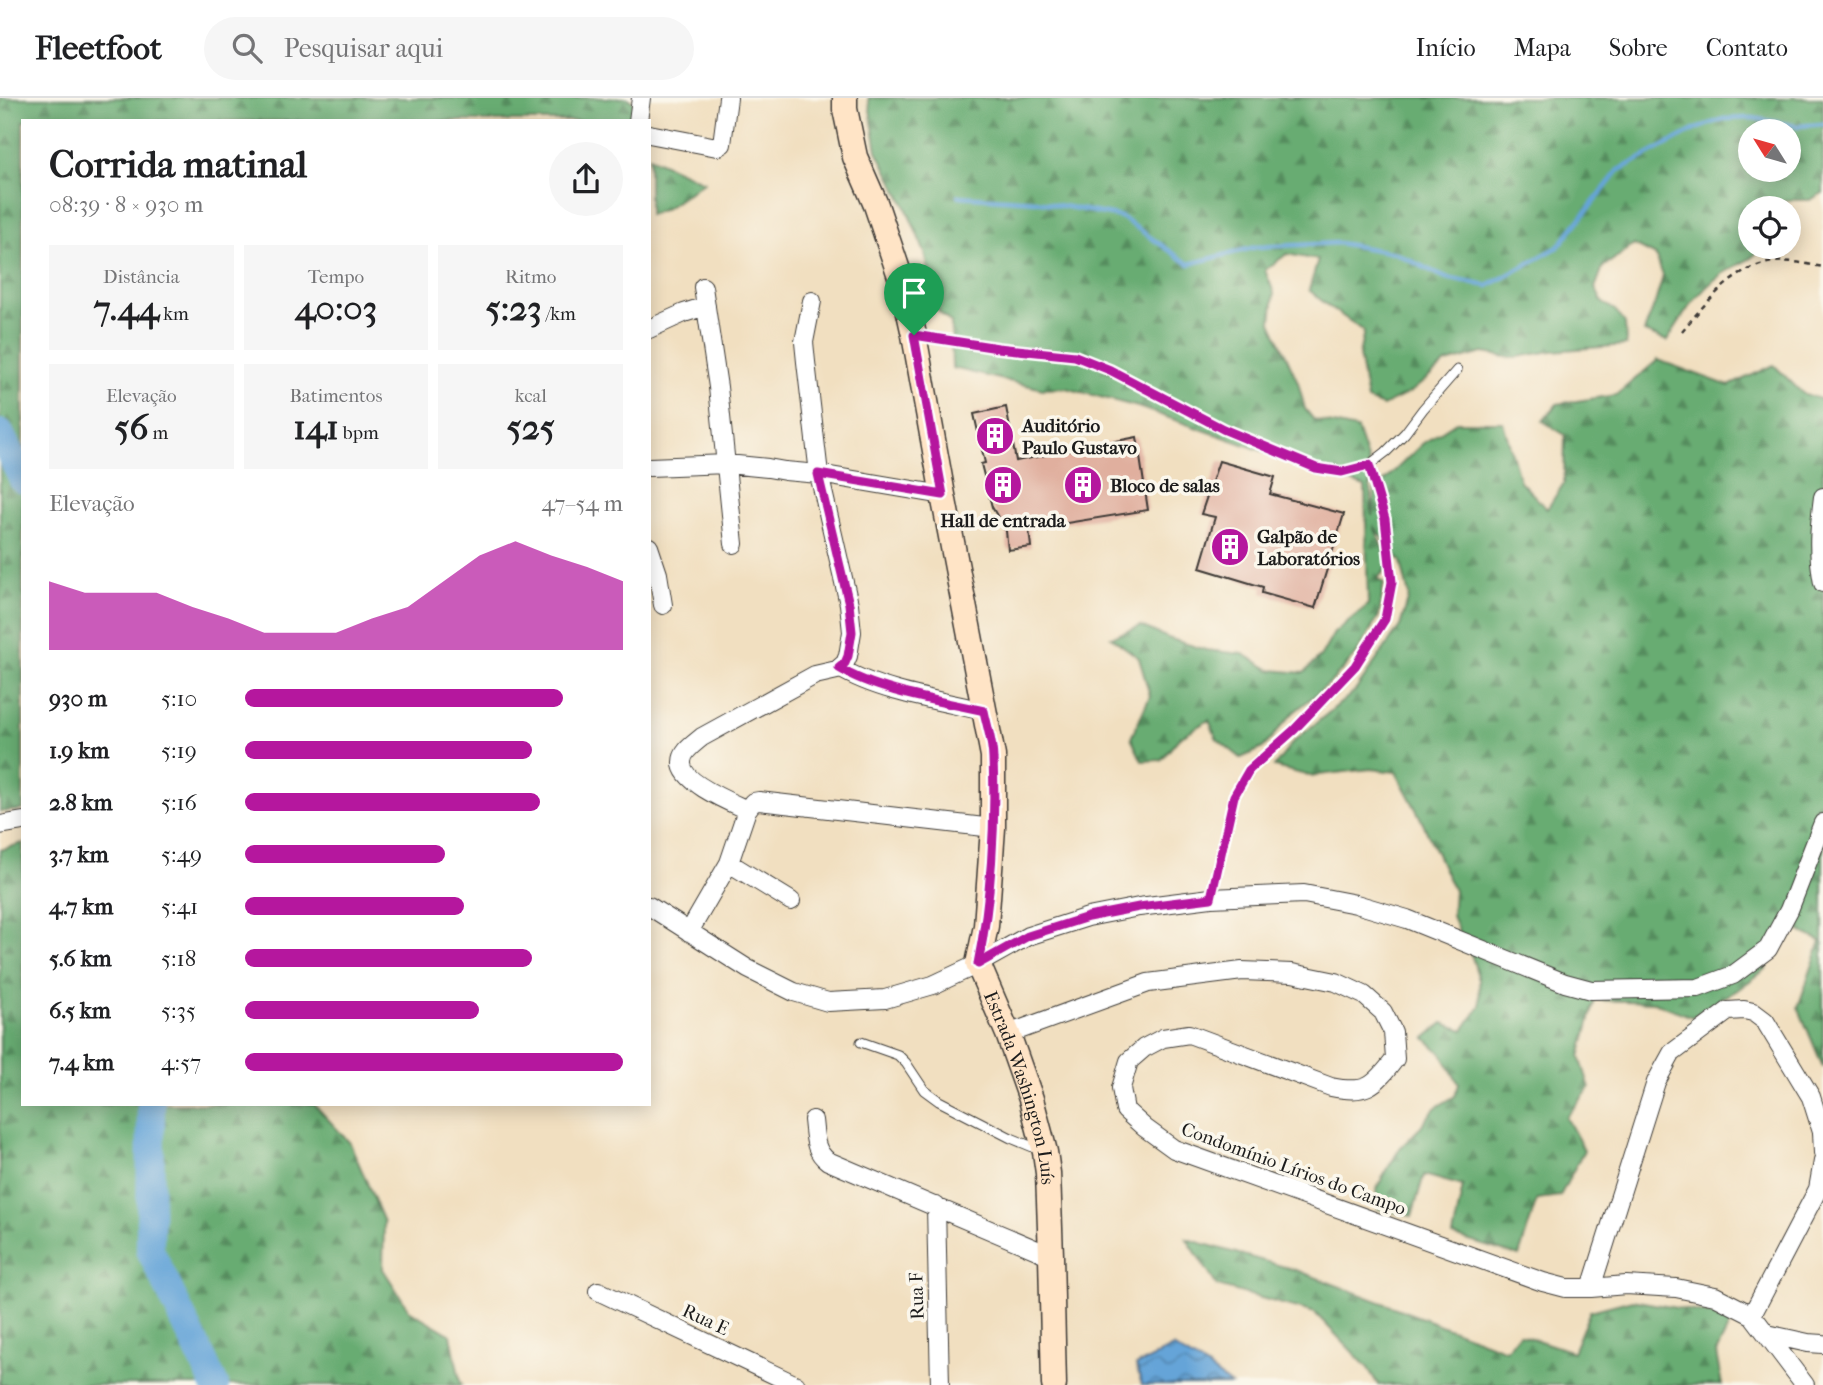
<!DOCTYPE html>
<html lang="pt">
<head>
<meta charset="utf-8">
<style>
  :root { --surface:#fff; --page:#f6f6f6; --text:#202124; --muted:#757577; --line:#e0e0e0; --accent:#b5179e }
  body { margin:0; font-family:"IM FELL French Canon",serif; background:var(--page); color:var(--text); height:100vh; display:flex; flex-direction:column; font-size:26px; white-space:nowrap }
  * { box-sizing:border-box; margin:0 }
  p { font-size:23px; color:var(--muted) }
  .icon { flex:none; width:38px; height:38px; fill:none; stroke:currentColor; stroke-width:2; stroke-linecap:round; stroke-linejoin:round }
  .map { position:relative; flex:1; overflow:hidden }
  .details { position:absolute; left:21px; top:21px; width:630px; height:987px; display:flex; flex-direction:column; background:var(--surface); border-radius:0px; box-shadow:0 4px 18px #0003 }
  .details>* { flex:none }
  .needle { width:46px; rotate:307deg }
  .fabs { position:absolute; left:1738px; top:21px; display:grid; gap:14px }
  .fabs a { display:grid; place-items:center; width:63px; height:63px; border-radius:50%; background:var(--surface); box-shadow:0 4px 18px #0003; font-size:35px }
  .pin { position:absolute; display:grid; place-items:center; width:60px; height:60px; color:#fff; margin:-72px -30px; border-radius:50% 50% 50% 0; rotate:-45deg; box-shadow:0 0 7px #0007 }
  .pin .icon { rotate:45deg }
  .round { display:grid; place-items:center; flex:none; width:74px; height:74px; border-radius:37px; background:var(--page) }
  .headline { display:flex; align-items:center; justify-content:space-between; height:119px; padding:0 28px }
  h1 { font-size:38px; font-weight:700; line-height:52px }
  .metrics { display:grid; grid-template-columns:repeat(3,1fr); gap:10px; height:119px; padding:7px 28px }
  .metrics div { display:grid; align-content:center; border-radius:0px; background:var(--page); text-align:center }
  .metrics b { font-size:35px; font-weight:700 }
  .metrics small { font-size:19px; font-weight:400 }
  .metrics p { font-size:19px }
  .chart { height:196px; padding:14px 28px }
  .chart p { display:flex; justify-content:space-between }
  .chart svg { width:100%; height:126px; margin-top:7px; fill:var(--accent); opacity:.7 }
  ul { padding:0 28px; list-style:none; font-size:23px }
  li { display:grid; grid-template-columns:112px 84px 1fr; align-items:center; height:52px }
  li i { height:18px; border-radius:9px; background:var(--accent) }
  header { display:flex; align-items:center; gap:42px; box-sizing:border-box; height:98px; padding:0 35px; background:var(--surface); border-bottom:2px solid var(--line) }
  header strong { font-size:33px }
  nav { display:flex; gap:38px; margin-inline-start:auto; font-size:24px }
  .search { width:490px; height:63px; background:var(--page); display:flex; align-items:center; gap:18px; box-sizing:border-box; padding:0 24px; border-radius:38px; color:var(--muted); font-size:26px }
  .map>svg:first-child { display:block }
</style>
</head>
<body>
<header>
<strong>Fleetfoot</strong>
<div class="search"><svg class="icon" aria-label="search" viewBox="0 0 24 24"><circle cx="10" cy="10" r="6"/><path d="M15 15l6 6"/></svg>Pesquisar aqui</div>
<nav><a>Início</a><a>Mapa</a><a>Sobre</a><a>Contato</a></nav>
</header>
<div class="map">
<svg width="1823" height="1287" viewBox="0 0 1823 1287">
  <defs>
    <pattern id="forest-firs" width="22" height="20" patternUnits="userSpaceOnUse" patternTransform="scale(1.75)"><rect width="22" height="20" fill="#68ac72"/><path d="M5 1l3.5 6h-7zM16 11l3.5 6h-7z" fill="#558b5d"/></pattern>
    <pattern id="water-waves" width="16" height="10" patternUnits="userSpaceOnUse" patternTransform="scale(1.75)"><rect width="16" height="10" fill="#65a4d8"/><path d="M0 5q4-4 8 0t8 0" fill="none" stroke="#5285ae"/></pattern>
  </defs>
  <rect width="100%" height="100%" fill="#fbf7ec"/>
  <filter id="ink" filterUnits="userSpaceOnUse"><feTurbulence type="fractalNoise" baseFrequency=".0143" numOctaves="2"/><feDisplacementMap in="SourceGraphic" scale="14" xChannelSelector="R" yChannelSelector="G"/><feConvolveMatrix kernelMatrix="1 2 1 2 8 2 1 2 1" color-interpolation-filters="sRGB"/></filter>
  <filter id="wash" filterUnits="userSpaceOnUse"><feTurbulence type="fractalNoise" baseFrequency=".00686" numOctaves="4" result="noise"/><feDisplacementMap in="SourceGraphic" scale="28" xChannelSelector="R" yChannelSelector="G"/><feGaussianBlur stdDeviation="1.57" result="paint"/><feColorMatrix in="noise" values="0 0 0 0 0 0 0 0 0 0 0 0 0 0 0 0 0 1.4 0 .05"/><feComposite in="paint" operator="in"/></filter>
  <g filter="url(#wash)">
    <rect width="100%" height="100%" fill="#f1dfc0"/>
    <!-- forest -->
    <path fill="url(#forest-firs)" stroke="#426447" stroke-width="2" fill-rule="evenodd" d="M 0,0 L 628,0 L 637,7 L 639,23 L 23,23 L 23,712 L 0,714 Z
      M 868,0 L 1823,0 L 1823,95 L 1810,102 L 1784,102 L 1781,110 L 1750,110 L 1750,149 L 1763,149 C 1753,162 1736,167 1722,176 C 1697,194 1683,217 1667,243 L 1644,234 L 1655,205 L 1663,178 L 1656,158 L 1634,147 L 1603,169 L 1595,190 L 1603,205 L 1615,212 L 1625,225 L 1626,247 L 1552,253 L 1512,260 L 1483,255 L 1446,265 L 1411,294 L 1383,308 L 1367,302 L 1359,257 L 1364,233 L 1328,208 L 1309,192 L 1318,162 L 1287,156 L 1265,172 L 1274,195 L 1271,224 L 1298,284 L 1305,311 L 1314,322 L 1357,331 L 1369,367 L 1372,418 L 1375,392 L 1422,346 L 1456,324 L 1503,324 L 1520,383 L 1547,411 L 1564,385 L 1565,337 L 1543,323 L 1557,306 L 1616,297 L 1658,262 L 1729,288 L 1774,267 L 1802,295 L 1823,302 L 1823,969 L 1798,909 L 1821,843 L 1787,827 L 1766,871 L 1736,893 L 1715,904 L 1692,919 L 1654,904 L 1595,902 L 1580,959 L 1590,990 L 1566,1019 L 1584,1052 L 1560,1098 L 1537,1101 L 1519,1158 L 1453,1138 L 1463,1088 L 1424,1077 L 1412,1118 L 1378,1111 L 1376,1091 L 1400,1050 L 1417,1033 L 1435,1010 L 1455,998 L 1459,986 L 1441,955 L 1425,940 L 1443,925 L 1463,932 L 1480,908 L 1479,882 L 1472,859 L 1462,841 L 1452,818 L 1454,793 L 1419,717 L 1396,674 L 1371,671 L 1310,678 L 1274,669 L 1293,644 L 1355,593 L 1400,528 L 1409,498 L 1401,464 L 1374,428 L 1390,467 L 1377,481 L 1384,485 L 1379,518 L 1356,557 L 1331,584 L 1293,615 L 1263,650 L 1241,660 L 1217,641 L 1209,622 L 1180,639 L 1161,662 L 1142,663 L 1131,640 L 1150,598 L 1139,560 L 1111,539 L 1141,528 L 1168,540 L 1206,552 L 1243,556 L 1271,572 L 1304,575 L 1321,558 L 1334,535 L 1368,507 L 1365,389 L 1138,309 L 1066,290 L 1043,291 L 952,270 L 951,225 L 937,212 L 925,155 L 905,107 L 877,53 ZM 1750,33 L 1788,33 L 1788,72 L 1750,72 Z
      M 649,59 L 704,84 L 665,111 L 649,117 Z
      M 23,745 L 23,1006 L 314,1006 L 350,1045 L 384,1124 L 383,1171 L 409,1212 L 451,1237 L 460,1283 L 462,1287 L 0,1287 L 0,752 Z
      M 1187,1141 L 1299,1173 L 1506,1252 L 1519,1236 L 1573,1254 L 1590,1213 L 1632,1202 L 1733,1220 L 1716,1255 L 1722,1287 L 1378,1287 L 1368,1270 L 1315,1215 L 1217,1188 Z"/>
    <!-- water -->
    <path fill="url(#water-waves)" stroke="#40607a" stroke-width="2" d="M 1173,1249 L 1207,1269 L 1231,1287 L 1142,1287 L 1136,1268 Z"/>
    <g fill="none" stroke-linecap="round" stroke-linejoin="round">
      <!-- stream -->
      <path stroke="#65a4d8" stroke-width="4.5" d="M 958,98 L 1036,103 L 1121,119 L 1189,166 L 1256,149 L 1338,145 L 1395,155 L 1446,180 L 1488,188 L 1558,149 L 1619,72 L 1696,31 L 1723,21 L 1753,20 L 1798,28 L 1823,26"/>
      <!-- river -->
      <path stroke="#65a4d8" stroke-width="28" d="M 0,335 L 23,382
        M 151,1006 L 150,1152 L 215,1287"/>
    </g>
    <g id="blocks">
      <!-- building -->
      <path fill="#e0af9e" d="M 1006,309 L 1016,363 L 1137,339 L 1148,412 L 1029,431 L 1031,449 L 1008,452 L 1006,433 L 992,409 L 981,366 L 985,365 L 974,316 Z
        M 1219,363 L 1275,379 L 1270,396 L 1344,416 L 1315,510 L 1262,495 L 1263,489 L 1200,470 L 1215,419 L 1201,416 Z"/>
    </g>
  </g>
  <g filter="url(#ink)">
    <use href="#blocks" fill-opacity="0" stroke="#3c3935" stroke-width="2"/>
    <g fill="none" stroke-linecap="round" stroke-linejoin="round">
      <defs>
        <path id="lane" d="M 916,237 L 998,250 L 1047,254 L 1075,258 L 1109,272 L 1223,331 L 1316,370 L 1342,374 L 1369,367 L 1386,354 L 1405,335 L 1423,311 L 1457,272
          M 861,944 L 898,957 L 906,965 L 924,992 L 939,1003 L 1011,1040 L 1040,1052"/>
        <path id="street" d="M 638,23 L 641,0
          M 649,36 L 717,49 L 722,46 L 728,0
          M 703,189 L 718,289 L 734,446
          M 649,231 L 684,215 L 706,208
          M 649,369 L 727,366 L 768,370 L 785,373 L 819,376 L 943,397
          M 1823,399 C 1819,430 1817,454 1823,485
          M 649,449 L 658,476 L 663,507
          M 840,570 C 877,593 940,603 984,613
          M 747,712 C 732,705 680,684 682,664 C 682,653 694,646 702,639 L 815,577 L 837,572 L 845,565 L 848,558 L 852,534 L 849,506 L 819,376 L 806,264 L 804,244 L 812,203
          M 0,727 L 23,723
          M 729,765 L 747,712 L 753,704 L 759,703 L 993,730
          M 649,808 L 748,871 L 794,894 L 828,904 L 885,901 L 933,887 L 978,866 L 1028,838 L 1088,819 L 1139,809 L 1211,800 L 1304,796 L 1356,806 L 1407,821 L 1565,885 L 1591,892 L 1698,890 L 1733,877 L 1768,851 L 1789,812 L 1823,725
          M 689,834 L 729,765 L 791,803
          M 1008,936 L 1148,885 L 1242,873 L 1292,875 L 1336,884 L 1364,897 L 1383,914 L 1393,934 L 1395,961 C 1374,989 1366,996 1331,989 L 1189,936 L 1163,940 L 1144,950 L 1129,963 L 1121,990 L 1125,1012 L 1145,1030 L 1174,1051 L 1543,1184 L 1566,1190 L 1591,1190 L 1626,1187 L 1676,1190 L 1715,1198 L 1752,1217 L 1805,1287
          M 813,1022 C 815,1038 814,1053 828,1063 L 1051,1158
          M 936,1108 L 940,1287
          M 1591,1190 L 1656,984 L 1672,955 L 1728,913 L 1744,912 L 1753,914 L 1765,923 L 1811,999 L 1822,1034 L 1823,1055
          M 598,1193 L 796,1287
          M 1752,1217 L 1818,1091 L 1823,1063
          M 1767,1236 L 1808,1245 L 1823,1246"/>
        <g id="secondary">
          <path id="s1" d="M 845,0 L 845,11 L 855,59 L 876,107 L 903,187 L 914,237 L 943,397 L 993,658 L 993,730 L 986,828 L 978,866 L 1008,936 L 1031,1001 L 1045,1054 L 1048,1075 L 1051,1158 L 1054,1287"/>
        </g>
      </defs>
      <!-- lane casing -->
      <use href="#lane" stroke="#3c3935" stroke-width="11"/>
      <!-- street casing -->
      <use href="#street" stroke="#3c3935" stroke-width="20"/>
      <!-- secondary casing -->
      <use href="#secondary" stroke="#3c3935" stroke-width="27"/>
      <!-- path -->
      <path stroke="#3c3935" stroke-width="2.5" stroke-dasharray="5 5" stroke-linecap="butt" d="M 1682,233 C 1706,205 1733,170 1773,164 C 1790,162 1807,166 1823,169
        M 1215,783 L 1234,698 L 1249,672 L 1294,632 L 1355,568 L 1385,521 L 1392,484 L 1385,421 L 1373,380"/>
      <!-- lane -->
      <use href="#lane" stroke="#fff" stroke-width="9"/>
      <!-- street -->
      <use href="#street" stroke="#fff" stroke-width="18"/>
      <!-- secondary -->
      <use href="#secondary" stroke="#ffe4c6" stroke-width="24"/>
    </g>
  </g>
  <g fill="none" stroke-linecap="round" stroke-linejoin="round" filter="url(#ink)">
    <defs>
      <path id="route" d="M 914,237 L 998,250 L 1075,258 L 1110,272 L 1223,331 L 1316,370 L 1342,374 L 1369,367 L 1385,421 L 1392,484 L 1385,521 L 1355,568 L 1294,632 L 1249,672 L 1234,698 L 1211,800 L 1139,809 L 1088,819 L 1028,838 L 978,866 C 991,801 996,727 993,661 C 993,645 987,628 984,613 C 940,603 876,593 839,570 L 845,565 L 848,558 L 852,534 L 849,506 L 818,376 L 943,397 Z"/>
    </defs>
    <!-- route casing -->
    <use href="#route" stroke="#fff" stroke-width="14"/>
    <!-- route -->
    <use href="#route" stroke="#b5179e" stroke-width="9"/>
  </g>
  <!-- icons -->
  <defs>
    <symbol id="building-disc" viewBox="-11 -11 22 22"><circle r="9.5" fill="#b5179e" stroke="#fbf7ec"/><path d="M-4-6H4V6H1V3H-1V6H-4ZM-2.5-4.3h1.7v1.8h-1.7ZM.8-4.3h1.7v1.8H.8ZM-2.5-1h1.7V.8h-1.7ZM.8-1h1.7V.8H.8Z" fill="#fff"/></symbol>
  </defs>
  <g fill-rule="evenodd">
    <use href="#building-disc" x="973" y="316" width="44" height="44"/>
    <use href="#building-disc" x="981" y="365" width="44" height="44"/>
    <use href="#building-disc" x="1061" y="365" width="44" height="44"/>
    <use href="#building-disc" x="1208" y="427" width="44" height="44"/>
  </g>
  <g text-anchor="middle" stroke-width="7" stroke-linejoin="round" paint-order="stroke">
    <!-- poi labels -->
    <g font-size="19" font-weight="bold" fill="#1c1c1c" stroke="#fbf7ec" text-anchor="start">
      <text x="1022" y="334">Auditório<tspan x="1022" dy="22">Paulo Gustavo</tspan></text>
      <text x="1110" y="394">Bloco de salas</text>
      <text x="1003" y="429" text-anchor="middle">Hall de entrada</text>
      <text x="1257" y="445">Galpão de<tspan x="1257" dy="22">Laboratórios</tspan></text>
    </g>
    <!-- street labels -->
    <g font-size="19" fill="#1c1c1c" stroke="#fbf7ec">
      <text dy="7" stroke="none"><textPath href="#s1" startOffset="1017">Estrada Washington Luís</textPath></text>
      <text transform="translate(1294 1070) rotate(20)" y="7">Condomínio Lírios do Campo</text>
      <text transform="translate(916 1198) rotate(-92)" y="7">Rua F</text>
      <text transform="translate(706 1221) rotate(25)" y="7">Rua E</text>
    </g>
  </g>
</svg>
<div class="fabs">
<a><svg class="needle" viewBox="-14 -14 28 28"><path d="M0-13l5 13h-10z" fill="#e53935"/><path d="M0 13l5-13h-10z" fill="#757577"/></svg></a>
<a><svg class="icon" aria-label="locate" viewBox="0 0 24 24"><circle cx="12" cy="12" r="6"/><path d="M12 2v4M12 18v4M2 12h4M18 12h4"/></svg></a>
</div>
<div class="pin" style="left:914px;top:237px;background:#1e9e55"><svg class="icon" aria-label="arrive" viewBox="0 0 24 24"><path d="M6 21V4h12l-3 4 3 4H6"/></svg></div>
<section class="details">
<div class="headline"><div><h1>Corrida matinal</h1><p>08:39 · 8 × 930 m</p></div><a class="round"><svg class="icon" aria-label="share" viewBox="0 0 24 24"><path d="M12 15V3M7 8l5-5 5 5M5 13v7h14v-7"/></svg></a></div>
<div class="metrics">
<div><p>Distância</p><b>7.44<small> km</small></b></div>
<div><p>Tempo</p><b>40:03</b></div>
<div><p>Ritmo</p><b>5:23<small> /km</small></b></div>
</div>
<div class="metrics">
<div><p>Elevação</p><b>56<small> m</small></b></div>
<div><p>Batimentos</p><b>141<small> bpm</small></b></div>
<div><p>kcal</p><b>525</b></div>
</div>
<div class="chart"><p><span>Elevação</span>47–54 m</p>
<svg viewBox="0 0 160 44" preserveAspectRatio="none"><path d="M0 44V20L10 24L20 24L30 24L40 29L50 33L60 38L70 38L80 38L90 33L100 29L110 20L120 11L130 6L140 11L150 15L160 20V44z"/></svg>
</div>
<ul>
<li><b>930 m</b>5:10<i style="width:84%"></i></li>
<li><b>1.9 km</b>5:19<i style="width:76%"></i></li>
<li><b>2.8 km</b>5:16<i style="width:78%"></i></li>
<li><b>3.7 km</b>5:49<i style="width:53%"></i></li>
<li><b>4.7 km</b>5:41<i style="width:58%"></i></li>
<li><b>5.6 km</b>5:18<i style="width:76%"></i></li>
<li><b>6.5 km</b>5:35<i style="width:62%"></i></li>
<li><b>7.4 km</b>4:57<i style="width:100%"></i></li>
</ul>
</section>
</div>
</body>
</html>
